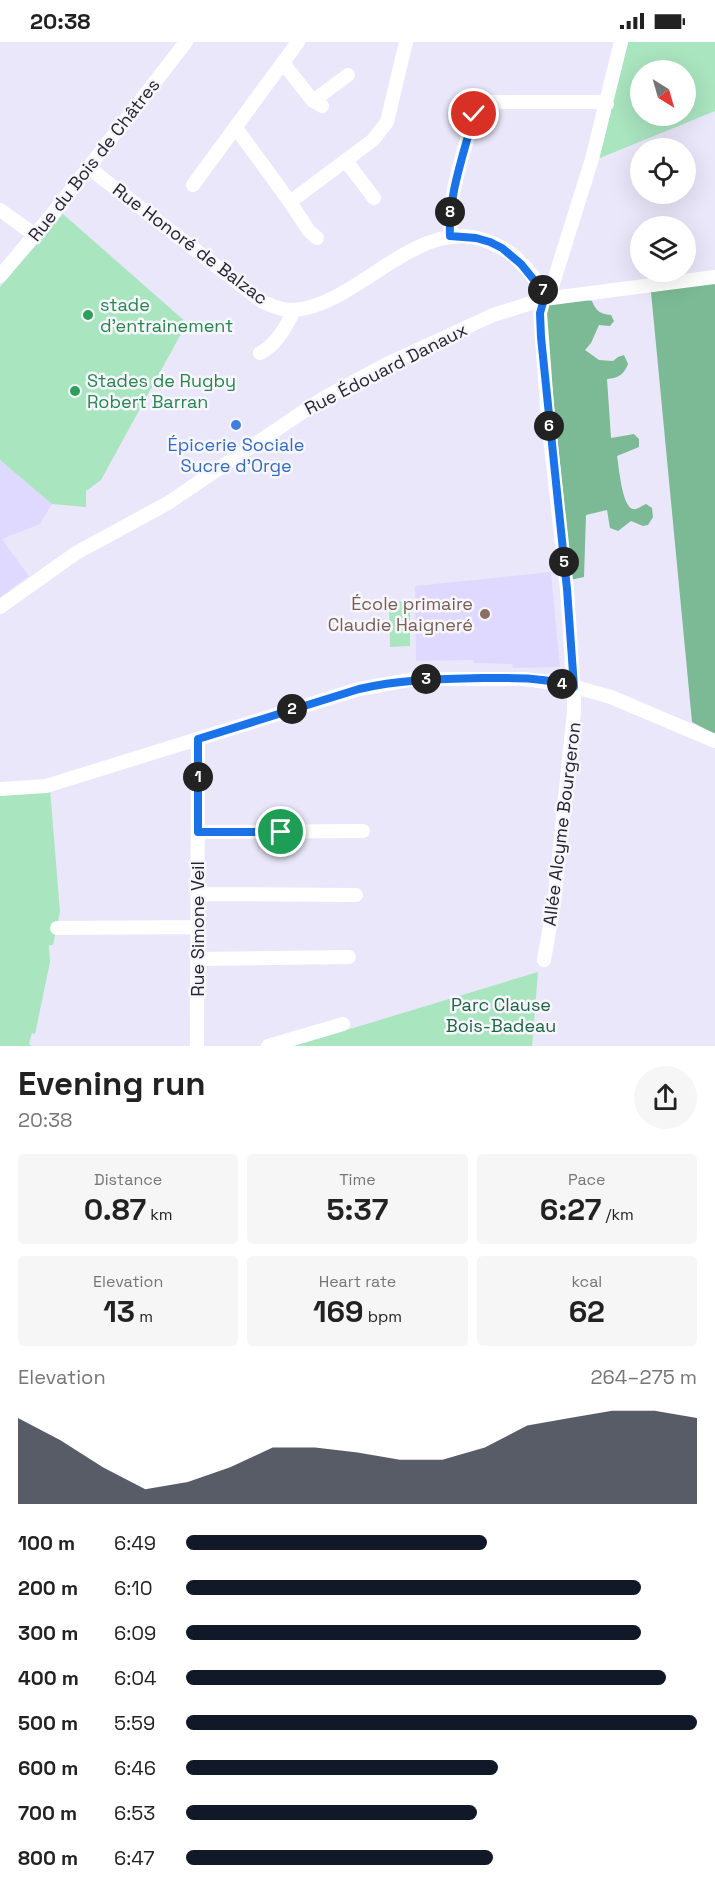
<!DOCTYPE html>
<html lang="en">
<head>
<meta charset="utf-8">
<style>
  :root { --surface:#fff; --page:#f6f6f6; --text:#222; --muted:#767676; --accent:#111827 }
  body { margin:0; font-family:"Space Grotesk",sans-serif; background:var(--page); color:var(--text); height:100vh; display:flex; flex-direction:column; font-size:22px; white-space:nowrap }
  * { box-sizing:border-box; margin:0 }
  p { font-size:20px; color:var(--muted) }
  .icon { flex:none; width:33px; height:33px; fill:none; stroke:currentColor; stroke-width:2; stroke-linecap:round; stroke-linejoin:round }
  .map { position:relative; height:1004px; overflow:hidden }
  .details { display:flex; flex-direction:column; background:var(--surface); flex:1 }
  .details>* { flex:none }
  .needle { width:39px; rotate:143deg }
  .buttons { position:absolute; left:630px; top:18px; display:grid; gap:12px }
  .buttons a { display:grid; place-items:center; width:66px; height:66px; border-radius:50%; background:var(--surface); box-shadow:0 6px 24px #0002; font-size:30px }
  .pin { position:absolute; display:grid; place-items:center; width:51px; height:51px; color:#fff; margin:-26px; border:3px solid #fff; border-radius:50%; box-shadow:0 2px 6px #0007 }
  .km { position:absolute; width:30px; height:30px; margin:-15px; border-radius:50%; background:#222; color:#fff; font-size:16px; line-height:30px; text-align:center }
  .round { display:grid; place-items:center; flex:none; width:63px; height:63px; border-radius:32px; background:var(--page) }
  .summary { display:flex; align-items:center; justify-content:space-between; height:102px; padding:0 18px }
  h1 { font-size:33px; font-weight:600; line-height:45px }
  .stats { display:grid; grid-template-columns:repeat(3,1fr); gap:9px; height:102px; padding:6px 18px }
  .stats div { display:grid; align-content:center; border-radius:6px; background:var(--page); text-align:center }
  .stats b { font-size:30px; font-weight:600 }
  .stats small { font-size:16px; font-weight:400 }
  .stats p { font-size:16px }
  .chart { height:168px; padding:12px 18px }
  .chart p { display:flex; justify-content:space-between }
  .chart svg { width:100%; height:108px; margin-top:6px; fill:var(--accent); opacity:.7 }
  ul { padding:0 18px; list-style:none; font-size:20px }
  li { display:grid; grid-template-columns:96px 72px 1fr; align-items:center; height:45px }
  li i { height:15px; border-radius:8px; background:var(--accent) }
  .status { display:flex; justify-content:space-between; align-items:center; height:42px; padding:0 30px; background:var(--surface); direction:ltr }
  .status svg { height:16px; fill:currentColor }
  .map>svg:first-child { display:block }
</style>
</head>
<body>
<div class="status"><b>20:38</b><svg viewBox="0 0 49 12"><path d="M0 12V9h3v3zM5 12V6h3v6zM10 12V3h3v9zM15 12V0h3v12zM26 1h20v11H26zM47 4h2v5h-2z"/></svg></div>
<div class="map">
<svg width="715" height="1004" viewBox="0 0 715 1004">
  <rect width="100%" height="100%" fill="#eae7fa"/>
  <!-- built -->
  <path fill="#e0d9ff" d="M 0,418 L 52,462 L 40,482 L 2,497 L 29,534 L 0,555 Z
    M 551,530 L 560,625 L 513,626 L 512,622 L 474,621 L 473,618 L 416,619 L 415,544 Z"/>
  <!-- green -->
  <path fill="#a9e5bf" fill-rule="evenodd" d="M 624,0 L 715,0 L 715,69 L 595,118 ZM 640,28 L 686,28 L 686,74 L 640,74 Z
    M 63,172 L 187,281 L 101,438 L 86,449 L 86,465 L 52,462 L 0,418 L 0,245 Z
    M 410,559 L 410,604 L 390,605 L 389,560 Z
    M 50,747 L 60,870 L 53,903 L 49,903 L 50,920 L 35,992 L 32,991 L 29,1002 L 32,1004 L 0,1004 L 0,751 Z
    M 538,930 L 532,1004 L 294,1004 Z"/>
  <!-- forest -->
  <path fill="#7bba94" d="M 715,240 L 715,692 L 692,680 L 651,250 Z
    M 586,258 L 592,259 C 596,269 600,272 611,273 L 614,279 L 610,284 L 599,283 L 591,301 L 585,308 L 599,318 L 613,319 L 618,315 L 624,313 L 628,322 C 624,332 619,336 607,337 L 611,396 L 634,392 L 639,397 L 639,405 L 617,414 C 619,425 622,465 633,467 C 637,468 643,463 646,462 L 652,466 L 653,475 L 648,483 L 643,484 L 631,479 L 618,489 L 610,486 L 607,468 L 586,473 L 584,535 L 570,538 L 544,267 L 548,263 Z"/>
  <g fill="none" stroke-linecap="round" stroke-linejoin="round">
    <!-- minor -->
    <path stroke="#fff" stroke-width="14" d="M 283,21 L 313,59 L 322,64
      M 313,59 L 348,33
      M 236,86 L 290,160 L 373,98 L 387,80 L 406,0
      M 346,119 L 374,156
      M 89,126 L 263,260 C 273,264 283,269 294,268 C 358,263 416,175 484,198 C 496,202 507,207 516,216 C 527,227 542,241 544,257
      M 193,143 L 298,0
      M 290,160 L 309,189 L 317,196
      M 0,168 L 35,193
      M 451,194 C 447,153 464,112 474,72 L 480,63 L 488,60 L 598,60 L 607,62
      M 0,234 L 54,170 L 186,0
      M 260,311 C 276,303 287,284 294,268
      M 0,565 L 76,511 L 168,461 L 322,357 L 389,321 L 493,273 L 544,257 L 715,235
      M 0,747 L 46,744 L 359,647 L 415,637 L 524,637 L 568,643 L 611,655 L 715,699
      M 198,790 L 363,789
      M 198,852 L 356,853
      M 57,886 L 198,885
      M 198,917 L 349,915
      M 544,918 L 554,861 L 574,670 L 574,652 L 567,547 L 548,377 L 540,271 L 544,257 L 551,248 L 592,117 L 621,0
      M 197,1004 L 198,697
      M 268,1004 L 343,982"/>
  </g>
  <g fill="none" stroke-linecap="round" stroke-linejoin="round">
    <defs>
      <path id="route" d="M 281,790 L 198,790 L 198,697 L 359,647 C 402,637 439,637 483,636 C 512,636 546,635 574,645 L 567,547 L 541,295 L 540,271 L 544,257 L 543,249 L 521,222 L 502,206 L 490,200 L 476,196 L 450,194 C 448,153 464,112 474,72"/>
    </defs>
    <!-- route casing -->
    <use href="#route" stroke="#fff" stroke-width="12"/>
    <!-- route -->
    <use href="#route" stroke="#1a73e8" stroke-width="8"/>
  </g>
  <!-- markers -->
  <g fill="#2e9e5b" stroke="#f7f6fd" stroke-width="2">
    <circle cx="88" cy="273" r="6"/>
    <circle cx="75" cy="349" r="6"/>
  </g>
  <circle fill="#3f7fe0" stroke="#f7f6fd" stroke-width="2" cx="236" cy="383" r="6"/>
  <circle fill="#8d6e63" stroke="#f7f6fd" stroke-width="2" cx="485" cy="572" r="6"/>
  <g text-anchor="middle" stroke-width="5" stroke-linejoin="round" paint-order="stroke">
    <!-- street labels -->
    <g font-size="18" fill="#26242f" stroke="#f7f6fd">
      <text transform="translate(94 118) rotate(-52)" y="6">Rue du Bois de Châtres</text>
      <text transform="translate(190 202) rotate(37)" y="6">Rue Honoré de Balzac</text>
      <text transform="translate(386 327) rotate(-27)" y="6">Rue Édouard Danaux</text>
      <text transform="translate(562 782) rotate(-83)" y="6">Allée Alcyme Bourgeron</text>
      <text transform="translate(198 887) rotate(-90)" y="6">Rue Simone Veil</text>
    </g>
    <!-- leisure labels -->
    <g font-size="18" fill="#27864d" stroke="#f7f6fd" text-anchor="start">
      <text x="100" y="269">stade<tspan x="100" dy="21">d'entrainement</tspan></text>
      <text x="87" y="345">Stades de Rugby<tspan x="87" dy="21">Robert Barran</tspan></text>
    </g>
    <!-- shop labels -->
    <g font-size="18" fill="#366cbe" stroke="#f7f6fd">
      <text x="236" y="409">Épicerie Sociale<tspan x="236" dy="21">Sucre d'Orge</tspan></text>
    </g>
    <!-- education labels -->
    <g font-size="18" fill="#785e54" stroke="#f7f6fd" text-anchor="end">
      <text x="473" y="568">École primaire<tspan x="473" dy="21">Claudie Haigneré</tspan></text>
    </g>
    <!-- park labels -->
    <g font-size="18" fill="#1c6540" stroke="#f7f6fd">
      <text x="501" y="969">Parc Clause<tspan x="501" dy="21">Bois-Badeau</tspan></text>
    </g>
  </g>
</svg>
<div class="buttons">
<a><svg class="needle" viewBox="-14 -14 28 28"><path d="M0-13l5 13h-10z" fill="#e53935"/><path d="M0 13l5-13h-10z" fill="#767676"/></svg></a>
<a><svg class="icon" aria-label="locate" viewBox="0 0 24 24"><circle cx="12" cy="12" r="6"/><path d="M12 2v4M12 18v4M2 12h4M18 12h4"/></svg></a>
<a><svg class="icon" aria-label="layers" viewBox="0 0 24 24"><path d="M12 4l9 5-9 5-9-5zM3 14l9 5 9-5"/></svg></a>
</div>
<div class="pin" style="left:281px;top:790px;background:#1e9e55"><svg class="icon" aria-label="arrive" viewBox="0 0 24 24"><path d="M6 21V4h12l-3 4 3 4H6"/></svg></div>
<div class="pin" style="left:474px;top:72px;background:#d93025"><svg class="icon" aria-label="check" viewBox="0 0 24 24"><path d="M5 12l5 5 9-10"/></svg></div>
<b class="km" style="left:198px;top:735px">1</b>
<b class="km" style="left:292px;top:667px">2</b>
<b class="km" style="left:426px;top:637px">3</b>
<b class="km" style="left:562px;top:642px">4</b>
<b class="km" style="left:564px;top:520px">5</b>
<b class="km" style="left:549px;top:384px">6</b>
<b class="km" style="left:543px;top:248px">7</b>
<b class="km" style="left:450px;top:170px">8</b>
</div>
<section class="details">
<div class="summary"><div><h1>Evening run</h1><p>20:38</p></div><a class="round"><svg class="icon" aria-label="share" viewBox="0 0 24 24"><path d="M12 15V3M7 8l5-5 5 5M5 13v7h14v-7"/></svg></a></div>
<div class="stats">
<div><p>Distance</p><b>0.87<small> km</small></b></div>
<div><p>Time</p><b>5:37</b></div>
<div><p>Pace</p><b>6:27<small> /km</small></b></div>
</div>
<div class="stats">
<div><p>Elevation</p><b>13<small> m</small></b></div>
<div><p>Heart rate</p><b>169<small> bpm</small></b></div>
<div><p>kcal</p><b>62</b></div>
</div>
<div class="chart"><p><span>Elevation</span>264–275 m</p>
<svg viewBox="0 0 160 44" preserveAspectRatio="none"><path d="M0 44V9L10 18L20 29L30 38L40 35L50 29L60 21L70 21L80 23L90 26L100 26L110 21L120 12L130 9L140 6L150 6L160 9V44z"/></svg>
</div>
<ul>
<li><b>100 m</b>6:49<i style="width:59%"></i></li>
<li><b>200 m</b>6:10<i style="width:89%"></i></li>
<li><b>300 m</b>6:09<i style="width:89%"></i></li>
<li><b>400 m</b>6:04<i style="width:94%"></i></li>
<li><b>500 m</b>5:59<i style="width:100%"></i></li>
<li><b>600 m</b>6:46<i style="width:61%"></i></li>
<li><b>700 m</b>6:53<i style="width:57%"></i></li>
<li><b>800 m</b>6:47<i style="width:60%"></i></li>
</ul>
</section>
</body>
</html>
